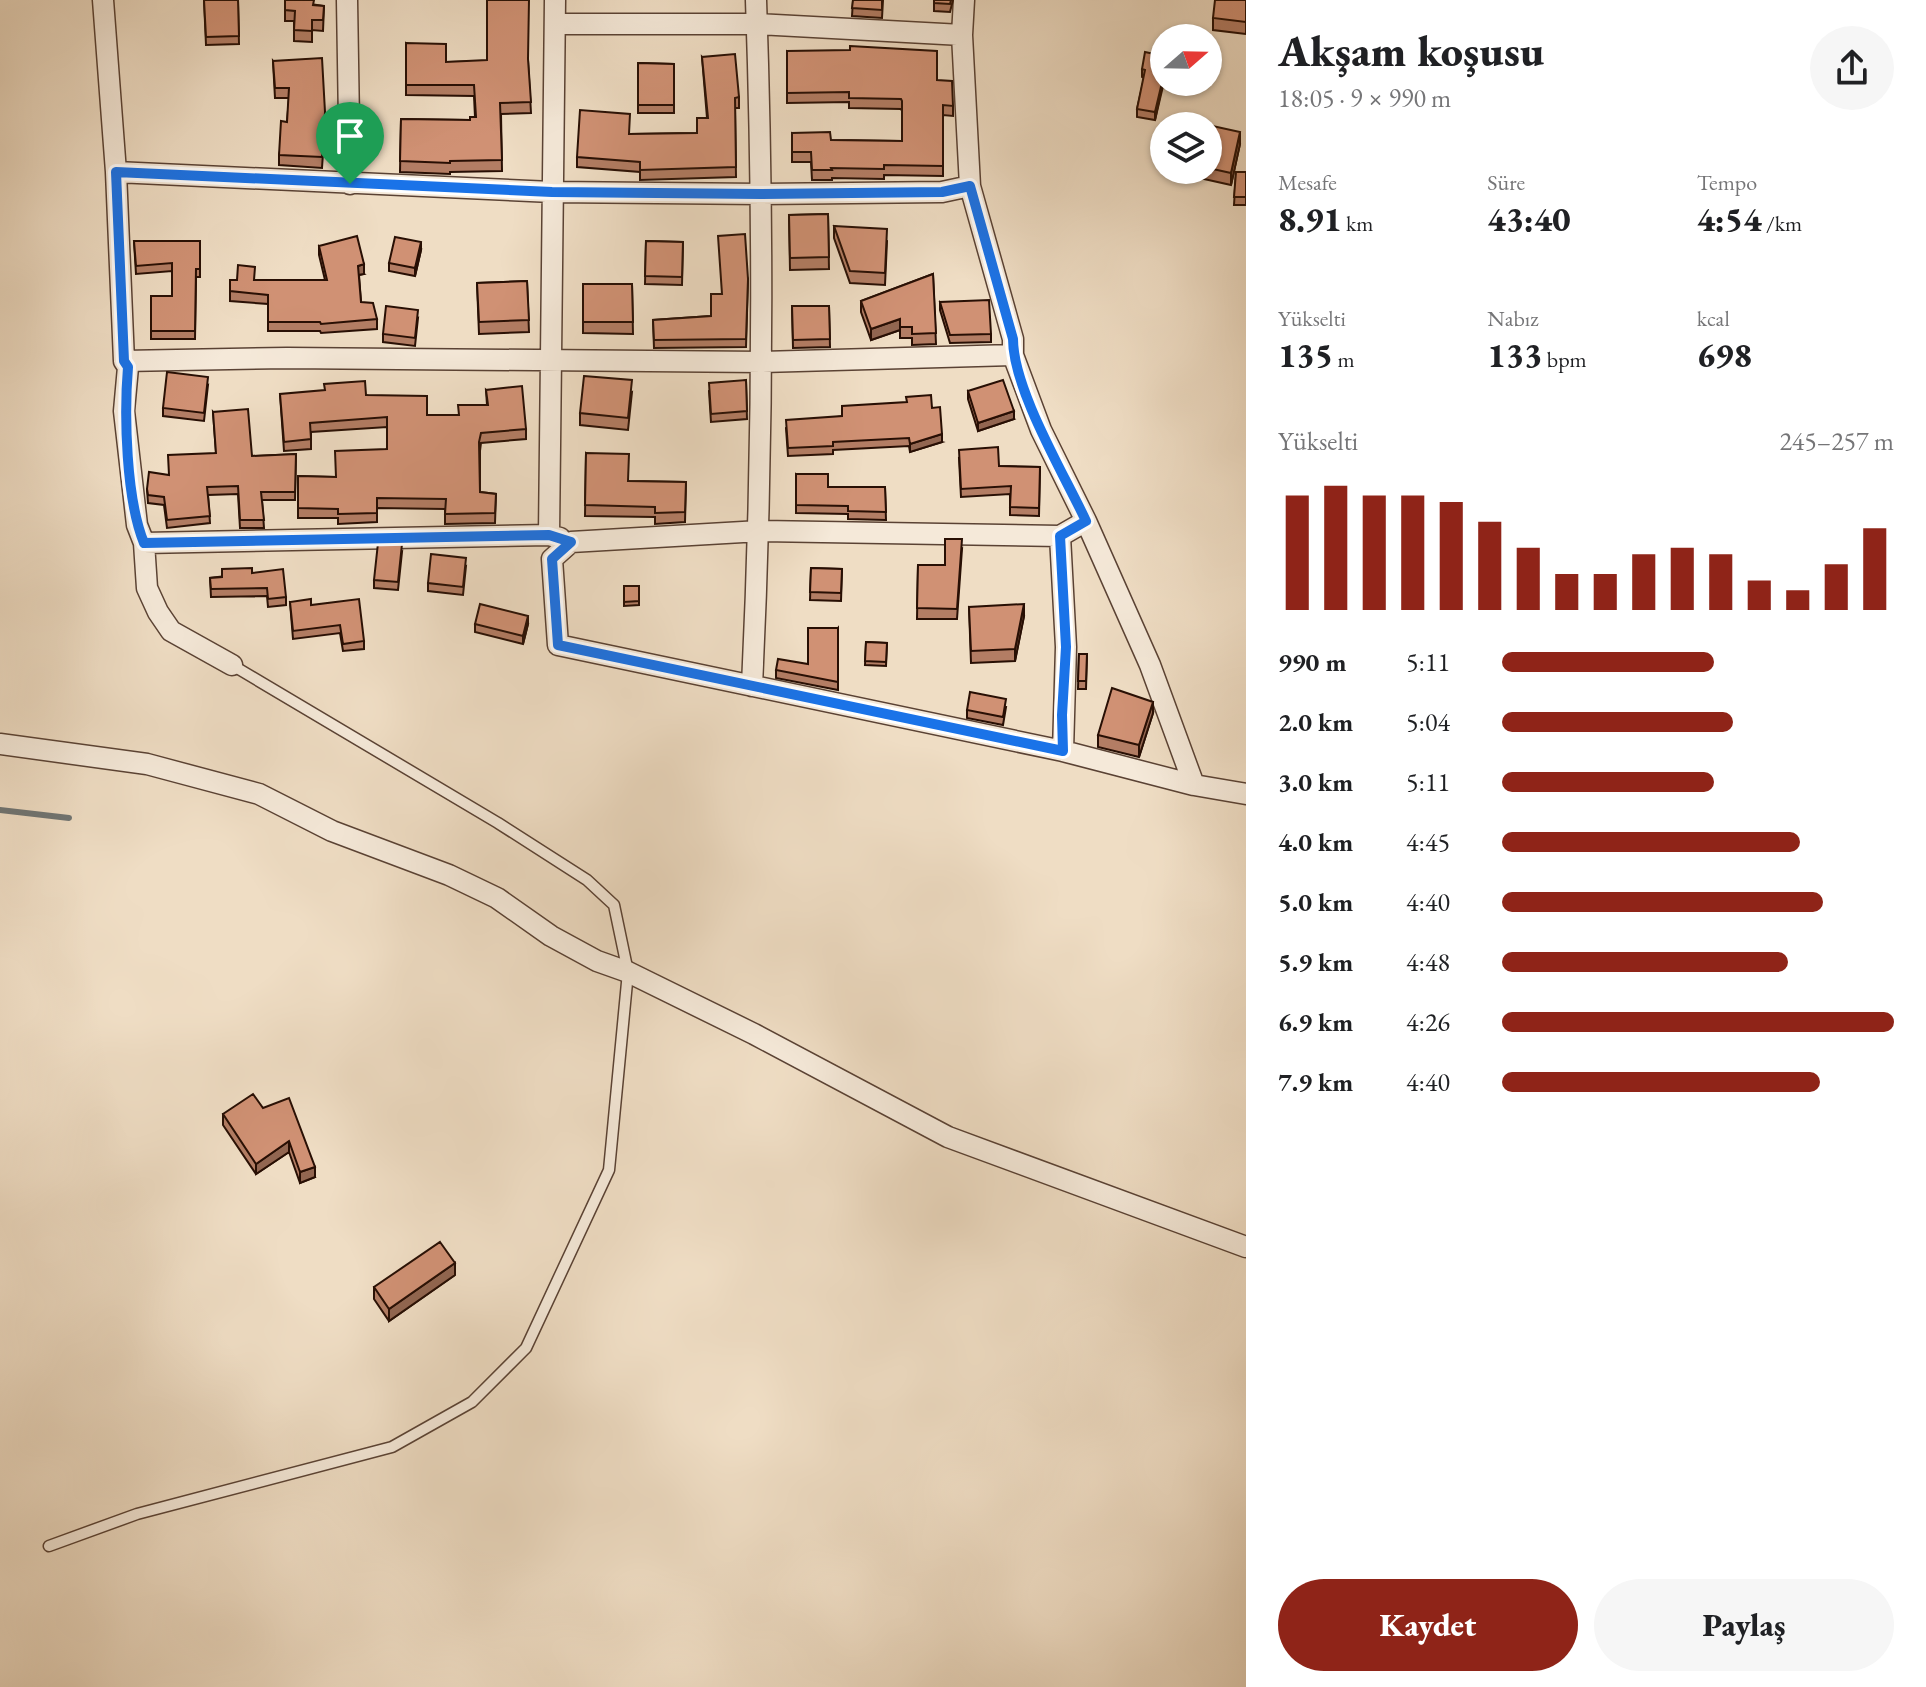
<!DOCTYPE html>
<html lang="tr">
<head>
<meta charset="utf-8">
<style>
  :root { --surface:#fff; --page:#f6f6f6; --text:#202124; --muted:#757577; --accent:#8f2418 }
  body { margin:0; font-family:"EB Garamond",serif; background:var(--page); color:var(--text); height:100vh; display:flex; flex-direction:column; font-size:30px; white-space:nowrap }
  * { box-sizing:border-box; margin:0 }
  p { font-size:26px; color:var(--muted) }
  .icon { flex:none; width:44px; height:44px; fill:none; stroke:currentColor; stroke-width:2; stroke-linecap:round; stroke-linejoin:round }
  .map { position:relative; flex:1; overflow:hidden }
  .details { display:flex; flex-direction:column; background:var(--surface); width:680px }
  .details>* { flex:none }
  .needle { width:52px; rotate:70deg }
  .controls { position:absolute; left:1150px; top:24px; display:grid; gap:16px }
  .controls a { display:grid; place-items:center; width:72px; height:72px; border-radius:50%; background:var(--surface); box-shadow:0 2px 6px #0004; font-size:40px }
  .pin { position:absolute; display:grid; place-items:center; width:68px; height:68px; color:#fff; margin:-82px -34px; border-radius:50% 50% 50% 0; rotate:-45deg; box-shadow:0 0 8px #0007 }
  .pin .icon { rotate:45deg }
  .round { display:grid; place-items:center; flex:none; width:84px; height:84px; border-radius:42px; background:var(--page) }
  .summary { display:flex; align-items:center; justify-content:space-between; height:136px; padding:0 32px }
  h1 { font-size:44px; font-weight:800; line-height:60px }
  .stats { display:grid; grid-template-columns:repeat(3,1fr); gap:12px; height:136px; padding:8px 32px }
  .stats div { display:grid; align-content:center }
  .stats b { font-size:34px; font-weight:800 }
  .stats small { font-size:22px; font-weight:400 }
  .stats p { font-size:22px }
  .chart { height:224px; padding:16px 32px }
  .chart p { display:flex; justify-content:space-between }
  .chart svg { width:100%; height:144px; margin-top:8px; stroke:var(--accent); stroke-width:6 }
  .action { display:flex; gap:16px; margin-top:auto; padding:16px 32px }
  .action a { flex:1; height:92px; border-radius:48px; background:var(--accent); color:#fff; font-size:32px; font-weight:800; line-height:92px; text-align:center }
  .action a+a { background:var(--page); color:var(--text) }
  ul { padding:0 32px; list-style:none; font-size:26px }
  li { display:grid; grid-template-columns:128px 96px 1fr; align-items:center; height:60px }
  li i { height:20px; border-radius:10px; background:var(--accent) }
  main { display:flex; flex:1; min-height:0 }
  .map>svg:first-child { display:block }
</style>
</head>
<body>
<main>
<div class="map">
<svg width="1246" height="1687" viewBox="0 0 1246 1687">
  <rect width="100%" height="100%" fill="#efddc4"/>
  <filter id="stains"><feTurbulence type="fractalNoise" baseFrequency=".0025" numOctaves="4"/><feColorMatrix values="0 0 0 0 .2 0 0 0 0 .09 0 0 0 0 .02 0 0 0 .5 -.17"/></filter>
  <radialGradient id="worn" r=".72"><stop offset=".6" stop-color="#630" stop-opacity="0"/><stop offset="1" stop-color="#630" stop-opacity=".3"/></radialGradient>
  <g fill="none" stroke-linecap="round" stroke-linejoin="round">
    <!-- stream -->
    <path stroke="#6f7574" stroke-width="6" d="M 0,810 L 69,818"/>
    <defs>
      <path id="lane" d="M 49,1546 L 137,1514 L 392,1447 L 472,1402 L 526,1348 L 609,1170 L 628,972 L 614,905 L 587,880 L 498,823 L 232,665"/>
      <path id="street" d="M 103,0 L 116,172 L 124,361 L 128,367 L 124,411 L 137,525 L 144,543 L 147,588 L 158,612 L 171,631 L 232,665
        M 347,0 L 350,184
        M 556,24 L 757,24 L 962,35
        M 116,172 L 552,192 L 761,194 L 942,192 L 970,186
        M 1013,355 L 1041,430 L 1086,521 L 1150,665 L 1194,785
        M 124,361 L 287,358 L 762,362 L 1013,355 L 1013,339 L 970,186 L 962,35 L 964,0
        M 1086,521 L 1060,536 L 760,531 L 571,542 L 552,559 L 558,645 L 1063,751 L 1194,785 L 1246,794
        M 549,535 L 555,0
        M 1060,536 L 1066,647 L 1063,751
        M 144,543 L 549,535 L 560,538
        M 752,686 C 763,457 764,229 756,0
        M 0,744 L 147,764 L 259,794 L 332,831 L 449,875 L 497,898 L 551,936 L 597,961 L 628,972 L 754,1034 L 948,1137 L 1246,1247"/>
    </defs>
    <!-- lane casing -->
    <use href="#lane" stroke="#5a4234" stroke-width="13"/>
    <!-- street casing -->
    <use href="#street" stroke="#5a4234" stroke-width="23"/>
    <!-- lane -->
    <use href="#lane" stroke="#f5e9d9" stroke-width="10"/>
    <!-- street -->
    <use href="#street" stroke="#f5e9d9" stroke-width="20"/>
  </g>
  <!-- wall -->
  <path fill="#b37d64" stroke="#280f04" stroke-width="2" d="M 204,0 L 238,0 L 239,44 L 206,45 Z
    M 285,0 L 324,6 L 323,31 L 312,30 L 312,42 L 294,41 L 294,21 L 285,21 Z
    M 853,0 L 883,0 L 882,18 L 852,16 Z
    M 934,0 L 953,0 L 950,12 L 934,11 Z
    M 1246,0 L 1246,34 L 1213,30 L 1213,18 Z
    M 406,43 L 446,62 L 528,60 L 531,113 L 501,114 L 502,171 L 450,172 L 450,174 L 400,172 L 401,119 L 470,120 L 475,117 L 474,96 L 406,95 Z
    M 787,51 L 937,80 L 953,106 L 953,116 L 943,115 L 943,176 L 884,175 L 884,179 L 832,178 L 832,180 L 812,180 L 811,162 L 792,162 L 792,133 L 831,140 L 902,141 L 902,111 L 901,109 L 849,108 L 849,102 L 787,103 Z
    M 1164,56 L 1164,82 L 1155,120 L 1137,117 L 1137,109 L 1144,78 L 1142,77 L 1142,69 Z
    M 702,57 L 739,97 L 739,108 L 735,108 L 736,177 L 640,180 L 640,172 L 577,167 L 577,157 L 630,134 L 697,133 L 707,118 Z
    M 273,61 L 325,123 L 322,168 L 279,165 L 279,155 L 287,122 L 289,98 L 275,98 Z
    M 638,63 L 674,64 L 674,113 L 638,113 Z
    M 1208,126 L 1240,144 L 1231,185 L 1168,171 L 1168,170 L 1208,170 Z
    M 1236,172 L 1246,172 L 1246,205 L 1234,205 Z
    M 828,214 L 829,269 L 790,270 L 789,215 Z
    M 834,226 L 887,241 L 885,285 L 850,283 L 834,238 Z
    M 134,241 L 200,241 L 200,277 L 196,277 L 195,339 L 151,339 L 151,296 L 172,296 L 172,271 L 136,274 Z
    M 646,241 L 683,242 L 682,285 L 645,284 Z
    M 319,246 L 364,274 L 359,275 L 361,302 L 377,319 L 377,329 L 321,333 L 320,331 L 268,331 L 268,304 L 230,301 L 230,291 L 255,280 L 325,280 L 319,255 Z
    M 421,250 L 415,276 L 389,271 L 389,263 Z
    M 933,274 L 936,344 L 912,345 L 912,338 L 900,338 L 900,330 L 871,340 L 861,312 L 861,301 Z
    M 748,279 L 746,347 L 654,348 L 653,320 L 711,316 L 721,294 Z
    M 527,281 L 529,332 L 479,334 L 477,283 Z
    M 583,284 L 632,284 L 633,334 L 583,333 Z
    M 940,302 L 991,334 L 991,342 L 950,343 L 940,310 Z
    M 792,306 L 829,306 L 830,347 L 793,348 Z
    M 418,318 L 415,346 L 383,342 L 383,334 Z
    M 746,380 L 747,419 L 711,422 L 709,391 Z
    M 208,385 L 204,421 L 163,416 L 163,408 Z
    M 486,390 L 526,429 L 526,439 L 481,443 L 480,451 L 480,492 L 496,494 L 495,523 L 445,524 L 445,509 L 377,508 L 377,522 L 338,524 L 338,518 L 298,518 L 298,476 L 336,477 L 387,449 L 387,427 L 311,432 L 311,449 L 284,451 L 280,394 L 366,395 L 427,415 L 458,415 L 487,405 Z
    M 968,391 L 1014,419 L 978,431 L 968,399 Z
    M 632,392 L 628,430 L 580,425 L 580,413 Z
    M 213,412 L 252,456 L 296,454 L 295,500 L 262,500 L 264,528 L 240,528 L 238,494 L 208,495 L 210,523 L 167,528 L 164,505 L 148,503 L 147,489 L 169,475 L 216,453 Z
    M 842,416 L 942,442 L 910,452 L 909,446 L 833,450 L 833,454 L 788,456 L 786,428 Z
    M 586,453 L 629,481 L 686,482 L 685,522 L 655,524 L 655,517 L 585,516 Z
    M 959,458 L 999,466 L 1040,467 L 1039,516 L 1010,515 L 1010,494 L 961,497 Z
    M 796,474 L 828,487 L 885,487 L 886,520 L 848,519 L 848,514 L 796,513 Z
    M 962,549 L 957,619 L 917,619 L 918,565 L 945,565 Z
    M 402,552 L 398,590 L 374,588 L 374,580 Z
    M 466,566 L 463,595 L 428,591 L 428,583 Z
    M 811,568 L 842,569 L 841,601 L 810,600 Z
    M 252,573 L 286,597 L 286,605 L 268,607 L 267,596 L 211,597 L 210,578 Z
    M 624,586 L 639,586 L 639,605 L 624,606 Z
    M 290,602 L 311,605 L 364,641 L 364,649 L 343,651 L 340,633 L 293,639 Z
    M 969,607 L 1024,616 L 1015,661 L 971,663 Z
    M 475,624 L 528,624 L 523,644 L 475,632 Z
    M 838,628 L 838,690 L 776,678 L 776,670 L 808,664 Z
    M 866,642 L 887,643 L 886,666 L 865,665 Z
    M 1079,654 L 1087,654 L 1086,689 L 1078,689 Z
    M 1006,707 L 1003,725 L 967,718 L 967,710 Z
    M 1153,713 L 1139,757 L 1098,747 L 1098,735 Z
    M 263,1108 L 315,1177 L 300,1183 L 289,1152 L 256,1174 L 223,1125 L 223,1114 Z
    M 455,1275 L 389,1321 L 374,1299 L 374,1287 Z"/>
  <!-- shaded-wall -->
  <path fill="#926651" stroke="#280f04" stroke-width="2" d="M 1163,74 L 1163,82 L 1155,120 L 1155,112 Z
    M 1240,132 L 1240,144 L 1231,185 L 1231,173 Z
    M 421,242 L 421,250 L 415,276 L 415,268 Z
    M 364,264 L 364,274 L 358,275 L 358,266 Z
    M 900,319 L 900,330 L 871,340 L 871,329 Z
    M 1014,411 L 1014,419 L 978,431 L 978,423 Z
    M 942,434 L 942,442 L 910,452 L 910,444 Z
    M 1024,604 L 1024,616 L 1015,661 L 1015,649 Z
    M 528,616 L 528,624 L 523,644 L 523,636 Z
    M 1153,702 L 1153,713 L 1139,757 L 1139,745 Z
    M 289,1141 L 289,1152 L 256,1174 L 256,1164 Z
    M 315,1167 L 315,1177 L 300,1183 L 300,1172 Z
    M 455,1263 L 455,1275 L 389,1321 L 389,1309 Z"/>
  <!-- building -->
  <path fill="#d09174" stroke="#280f04" stroke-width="2" d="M 204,0 L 238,0 L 239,36 L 206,37 Z
    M 285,0 L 314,0 L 313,5 L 324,6 L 323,20 L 312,20 L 312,31 L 294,30 L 295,11 L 285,10 Z
    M 487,0 L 529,0 L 528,59 L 531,102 L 500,103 L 502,160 L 450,161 L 450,163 L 400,161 L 401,119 L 470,120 L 470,117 L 476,117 L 474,85 L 406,85 L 406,43 L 446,44 L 446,62 L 487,60 Z
    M 853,0 L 882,0 L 882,10 L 852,8 Z
    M 934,0 L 951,0 L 950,4 L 934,3 Z
    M 1215,0 L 1246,0 L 1246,22 L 1213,18 Z
    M 850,46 L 937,51 L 937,80 L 952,81 L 953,106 L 943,105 L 943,166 L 884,165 L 884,169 L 831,168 L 832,170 L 812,170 L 811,152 L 792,152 L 792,133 L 830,132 L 831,140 L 902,141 L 902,101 L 901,99 L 849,98 L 849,92 L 787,93 L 787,51 L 850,50 Z
    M 1145,52 L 1164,56 L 1164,74 L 1155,112 L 1137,109 L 1145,70 L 1142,69 Z
    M 735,54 L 739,97 L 735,98 L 736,167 L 640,170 L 640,162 L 577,157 L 580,110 L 630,114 L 629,134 L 697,133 L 697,118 L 708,118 L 702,57 Z
    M 322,58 L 325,112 L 322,157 L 279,155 L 281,121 L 287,122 L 289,88 L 275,88 L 273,61 Z
    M 638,63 L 674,64 L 674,105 L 638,105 Z
    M 1176,118 L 1240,132 L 1231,173 L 1208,168 L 1208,126 L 1175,126 Z
    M 1236,172 L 1246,172 L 1246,197 L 1234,197 Z
    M 828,214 L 829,257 L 790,258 L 789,215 Z
    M 834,226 L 887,229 L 885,273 L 850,271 Z
    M 745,234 L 748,279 L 746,339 L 654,340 L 653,320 L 711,316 L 711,294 L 722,294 L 718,236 Z
    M 357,236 L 364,264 L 358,266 L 361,302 L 373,303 L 377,319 L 321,324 L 320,322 L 268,322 L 268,295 L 230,291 L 230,280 L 237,280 L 238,265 L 255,267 L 254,280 L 327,280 L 319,246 Z
    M 395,237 L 421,242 L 415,268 L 389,263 Z
    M 134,241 L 200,241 L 200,269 L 196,269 L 195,331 L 151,331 L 151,296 L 172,296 L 172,263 L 136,266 Z
    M 646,241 L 683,242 L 682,277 L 645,276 Z
    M 933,274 L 936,333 L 912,334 L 912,327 L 900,327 L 900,319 L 871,329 L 861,301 Z
    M 527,281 L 529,320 L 479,322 L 477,283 Z
    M 583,284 L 632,284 L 633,322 L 583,322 Z
    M 989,300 L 991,334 L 950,335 L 940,302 Z
    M 386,306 L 418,310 L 415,338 L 383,334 Z
    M 792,306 L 829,306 L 830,339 L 793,340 Z
    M 167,372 L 208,377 L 204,413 L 163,408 Z
    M 584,376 L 632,380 L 628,418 L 580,413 Z
    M 746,380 L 747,411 L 711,414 L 709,383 Z
    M 1003,380 L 1014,411 L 978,423 L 968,391 Z
    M 365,381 L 366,395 L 427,396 L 427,415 L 459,415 L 458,405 L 488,405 L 486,390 L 522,386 L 526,429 L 481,433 L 479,442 L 480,492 L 496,494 L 495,513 L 445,514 L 446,499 L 377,498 L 377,513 L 338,514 L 338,509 L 298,508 L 298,476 L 336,477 L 335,451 L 387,449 L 387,417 L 310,423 L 311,439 L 284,442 L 280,394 L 325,390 L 324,384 Z
    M 931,395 L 932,408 L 940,407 L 942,434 L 910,444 L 909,438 L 833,442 L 833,446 L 788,448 L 786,420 L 842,416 L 842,406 L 907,402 L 906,397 Z
    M 248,409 L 252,456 L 296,454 L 295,492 L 261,492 L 264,520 L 240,520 L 238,486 L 207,487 L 210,516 L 167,520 L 164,497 L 148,495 L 147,489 L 149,472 L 169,475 L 168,455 L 216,453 L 213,412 Z
    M 998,447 L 999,466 L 1040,467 L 1039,508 L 1010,507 L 1011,486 L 961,489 L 959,450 Z
    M 586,453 L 629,454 L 628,481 L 686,482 L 685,512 L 655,513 L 655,507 L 585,505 Z
    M 796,474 L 828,474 L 828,487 L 885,487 L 886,512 L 848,511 L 848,506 L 796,505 Z
    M 945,539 L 962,539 L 957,609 L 917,608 L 918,565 L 945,565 Z
    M 378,543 L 402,544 L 398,582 L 374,580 Z
    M 431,554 L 466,558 L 463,587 L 428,583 Z
    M 252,568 L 252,573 L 283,569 L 286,597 L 268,599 L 267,588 L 211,589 L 210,578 L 222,577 L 222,569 Z
    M 811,568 L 842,569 L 841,593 L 810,592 Z
    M 624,586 L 639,586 L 639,601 L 624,602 Z
    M 311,599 L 311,605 L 359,599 L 364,641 L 343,644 L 340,625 L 293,631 L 290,602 Z
    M 480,604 L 528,616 L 523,636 L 475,624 Z
    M 1024,604 L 1015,649 L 971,651 L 969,607 Z
    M 808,628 L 838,628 L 838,682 L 776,670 L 778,659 L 808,664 Z
    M 866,642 L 887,643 L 886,662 L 865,661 Z
    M 1079,654 L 1087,654 L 1086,681 L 1078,681 Z
    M 1112,688 L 1153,702 L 1139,745 L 1098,735 Z
    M 970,692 L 1006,699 L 1003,717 L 967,710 Z
    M 253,1094 L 263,1108 L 289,1098 L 315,1167 L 300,1172 L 289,1141 L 256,1164 L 223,1114 Z
    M 440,1242 L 455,1263 L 389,1309 L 374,1287 Z"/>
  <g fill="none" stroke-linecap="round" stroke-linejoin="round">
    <defs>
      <path id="route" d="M 116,172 L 552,192 L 761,194 L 942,192 L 970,186 L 1013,339 C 1013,389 1064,474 1086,521 L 1060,536 L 1066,647 L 1062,715 L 1063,751 L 558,645 L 552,559 L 571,542 L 549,535 L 144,543 C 126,499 124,415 128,367 L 124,361 Z"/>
    </defs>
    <!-- route casing -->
    <use href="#route" stroke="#fff" stroke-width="16"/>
    <!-- route -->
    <use href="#route" stroke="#1a73e8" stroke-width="10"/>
  </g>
  <rect width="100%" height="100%" filter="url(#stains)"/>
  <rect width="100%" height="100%" fill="url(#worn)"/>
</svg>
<div class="controls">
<a><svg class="needle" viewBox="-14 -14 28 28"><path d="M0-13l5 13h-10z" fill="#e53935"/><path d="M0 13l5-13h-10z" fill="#757577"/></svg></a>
<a><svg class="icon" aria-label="layers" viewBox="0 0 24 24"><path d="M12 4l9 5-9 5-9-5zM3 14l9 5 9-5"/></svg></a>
</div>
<div class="pin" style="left:350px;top:184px;background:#1e9e55"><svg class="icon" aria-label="arrive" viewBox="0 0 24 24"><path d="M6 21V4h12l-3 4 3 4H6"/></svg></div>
</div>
<section class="details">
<div class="summary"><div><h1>Akşam koşusu</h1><p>18:05 · 9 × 990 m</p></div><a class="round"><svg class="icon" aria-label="share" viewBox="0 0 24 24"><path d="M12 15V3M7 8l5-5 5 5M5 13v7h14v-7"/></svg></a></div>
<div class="stats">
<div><p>Mesafe</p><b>8.91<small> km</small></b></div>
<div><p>Süre</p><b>43:40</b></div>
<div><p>Tempo</p><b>4:54<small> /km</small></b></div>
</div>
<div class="stats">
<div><p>Yükselti</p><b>135<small> m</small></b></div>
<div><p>Nabız</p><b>133<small> bpm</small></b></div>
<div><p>kcal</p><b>698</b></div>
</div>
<div class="chart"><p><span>Yükselti</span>245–257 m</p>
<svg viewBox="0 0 160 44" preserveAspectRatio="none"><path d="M5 44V9M15 44V6M25 44V9M35 44V9M45 44V11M55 44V17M65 44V25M75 44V33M85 44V33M95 44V27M105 44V25M115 44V27M125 44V35M135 44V38M145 44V30M155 44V19"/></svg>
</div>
<ul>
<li><b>990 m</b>5:11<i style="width:54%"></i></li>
<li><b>2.0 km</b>5:04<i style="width:59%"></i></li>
<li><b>3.0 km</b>5:11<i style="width:54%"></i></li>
<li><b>4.0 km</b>4:45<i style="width:76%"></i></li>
<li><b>5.0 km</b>4:40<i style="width:82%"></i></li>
<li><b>5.9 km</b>4:48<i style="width:73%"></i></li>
<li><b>6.9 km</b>4:26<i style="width:100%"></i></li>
<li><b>7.9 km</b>4:40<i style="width:81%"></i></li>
</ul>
<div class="action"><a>Kaydet</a><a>Paylaş</a></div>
</section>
</main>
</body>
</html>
